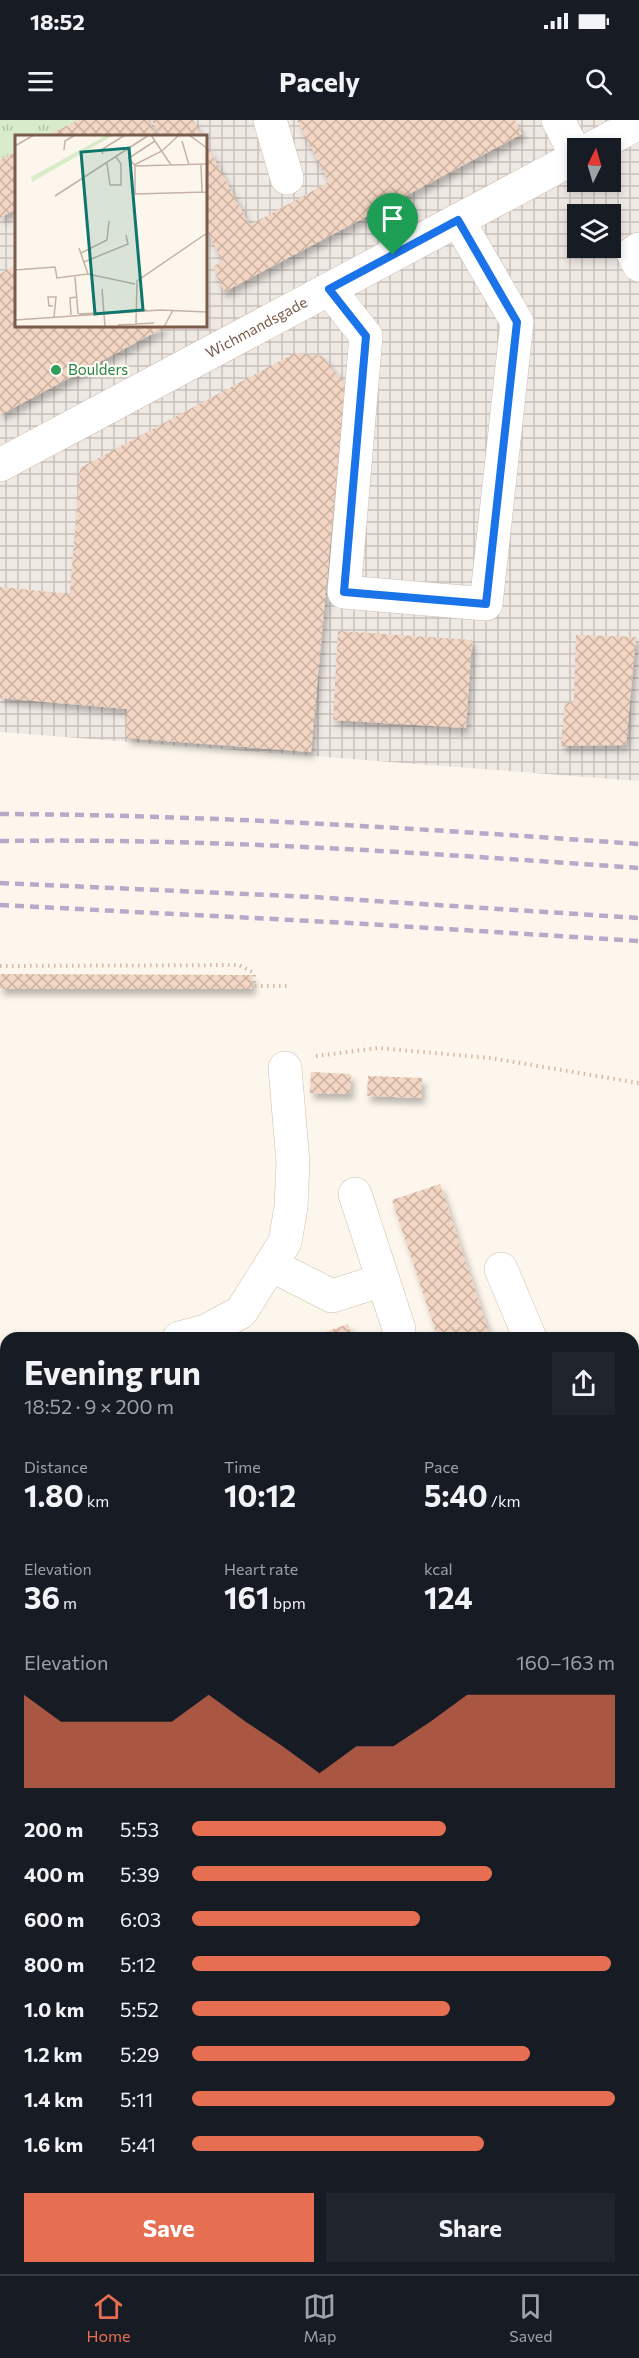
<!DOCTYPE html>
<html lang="en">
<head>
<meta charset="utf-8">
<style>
  :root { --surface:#171b24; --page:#20242c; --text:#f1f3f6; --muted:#9ea1a6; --line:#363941; --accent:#e76f51 }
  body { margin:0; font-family:Commissioner,sans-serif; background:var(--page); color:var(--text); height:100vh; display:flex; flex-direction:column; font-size:22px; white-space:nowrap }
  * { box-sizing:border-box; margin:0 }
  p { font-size:20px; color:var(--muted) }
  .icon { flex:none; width:33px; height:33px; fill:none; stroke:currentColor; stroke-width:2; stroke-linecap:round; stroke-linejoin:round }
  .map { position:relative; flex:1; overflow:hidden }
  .details { position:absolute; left:0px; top:1212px; width:639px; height:942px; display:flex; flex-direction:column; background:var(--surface); border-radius:18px 18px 0 0; box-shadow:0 3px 9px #0003 }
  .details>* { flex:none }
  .needle { width:39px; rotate:5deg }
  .fabs { position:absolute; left:567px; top:18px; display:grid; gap:12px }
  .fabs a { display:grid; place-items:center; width:54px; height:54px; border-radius:0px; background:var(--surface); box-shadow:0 3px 9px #0003; font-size:30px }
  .pin { position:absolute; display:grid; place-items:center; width:51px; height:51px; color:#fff; margin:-62px -26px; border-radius:50% 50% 50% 0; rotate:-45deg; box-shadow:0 0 6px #0007 }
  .pin .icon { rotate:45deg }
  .round { display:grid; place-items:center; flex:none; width:63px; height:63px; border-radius:0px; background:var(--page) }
  .head { display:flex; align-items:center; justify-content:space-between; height:102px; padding:0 24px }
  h1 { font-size:33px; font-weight:700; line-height:45px }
  .stats { display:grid; grid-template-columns:repeat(3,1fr); gap:9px; height:102px; padding:6px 24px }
  .stats div { display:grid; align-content:center }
  .stats b { font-size:30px; font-weight:700 }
  .stats small { font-size:16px; font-weight:400 }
  .stats p { font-size:16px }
  .chart { height:168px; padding:12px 24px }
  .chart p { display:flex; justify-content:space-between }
  .chart svg { width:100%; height:108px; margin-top:6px; fill:var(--accent); opacity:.7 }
  .action { display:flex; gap:12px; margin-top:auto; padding:12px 24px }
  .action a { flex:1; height:69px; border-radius:0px; background:var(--accent); color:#fff; font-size:24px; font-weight:700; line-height:69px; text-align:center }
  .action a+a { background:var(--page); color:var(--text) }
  ul { padding:0 24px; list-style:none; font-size:20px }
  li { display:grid; grid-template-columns:96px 72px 1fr; align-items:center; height:45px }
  li i { height:15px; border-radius:8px; background:var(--accent) }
  .status { display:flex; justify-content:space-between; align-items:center; height:42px; padding:0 30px; background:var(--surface); direction:ltr }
  .status svg { height:16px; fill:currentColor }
  header { display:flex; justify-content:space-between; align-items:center; height:78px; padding:0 24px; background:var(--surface); font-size:27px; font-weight:700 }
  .tabs { display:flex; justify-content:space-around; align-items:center; height:84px; border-top:2px solid var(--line); background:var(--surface); font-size:16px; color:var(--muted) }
  .tabs a { display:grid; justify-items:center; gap:3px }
  .tabs .on { color:var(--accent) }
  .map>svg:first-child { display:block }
</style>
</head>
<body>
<div class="status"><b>18:52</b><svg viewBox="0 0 49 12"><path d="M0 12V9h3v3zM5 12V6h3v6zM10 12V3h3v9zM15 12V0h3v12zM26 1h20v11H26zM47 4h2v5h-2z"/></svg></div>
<header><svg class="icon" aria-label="menu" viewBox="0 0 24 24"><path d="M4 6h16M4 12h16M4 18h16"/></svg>Pacely<svg class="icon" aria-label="search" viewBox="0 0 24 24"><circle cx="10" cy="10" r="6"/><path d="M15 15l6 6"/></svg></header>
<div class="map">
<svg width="639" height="2154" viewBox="0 0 639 2154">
  <defs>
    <pattern id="industrial-grid" width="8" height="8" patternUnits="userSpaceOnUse" patternTransform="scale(1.5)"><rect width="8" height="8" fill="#efe9e4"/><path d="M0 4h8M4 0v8" fill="none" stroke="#c7c0bb"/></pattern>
    <pattern id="grass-tufts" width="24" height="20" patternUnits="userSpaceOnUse" patternTransform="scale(1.5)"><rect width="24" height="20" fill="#d8ecc9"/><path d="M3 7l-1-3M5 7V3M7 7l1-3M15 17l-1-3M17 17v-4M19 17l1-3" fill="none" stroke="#b4c2a5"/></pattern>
    <pattern id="building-cross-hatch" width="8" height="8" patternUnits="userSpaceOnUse" patternTransform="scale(1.5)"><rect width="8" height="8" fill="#f3d5c3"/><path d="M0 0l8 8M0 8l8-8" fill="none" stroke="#cab0a1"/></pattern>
    <filter id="shadow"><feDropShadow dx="3.5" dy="6" stdDeviation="3" flood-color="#0004"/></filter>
  </defs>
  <rect width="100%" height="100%" fill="#fdf6ec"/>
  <!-- residential -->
  <path fill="#f5e8da" d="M 639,1774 L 639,2112 L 633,2111 L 633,1778 Z"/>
  <!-- commercial -->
  <path fill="#fde8e0" d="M 6,1462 L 6,2093 L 0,2093 L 0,1463 Z"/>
  <!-- industrial -->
  <path fill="url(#industrial-grid)" fill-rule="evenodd" d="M 0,0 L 639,0 L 639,661 L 0,612 ZM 16,16 L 206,16 L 206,206 L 16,206 ZM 578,28 L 610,28 L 610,62 L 578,62 ZM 578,94 L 610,94 L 610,128 L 578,128 Z"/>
  <!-- grass -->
  <path fill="url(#grass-tufts)" d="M 0,0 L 87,0 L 50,16 L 16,16 L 16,32 L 0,39 Z"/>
  <!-- building -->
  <path fill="url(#building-cross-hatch)" filter="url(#shadow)" d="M 79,0 L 148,0 L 156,14 L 151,16 L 46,16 Z
    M 151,0 L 193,0 L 202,16 L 160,16 Z
    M 297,0 L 515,0 L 522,14 L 224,172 L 213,147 L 222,141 L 206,108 L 206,24 L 250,105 L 329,62 Z
    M 16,32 L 16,89 L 0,98 L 0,40 Z
    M 16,145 L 16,206 L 167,206 L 0,295 L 0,154 Z
    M 295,233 L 322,236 L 345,264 L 311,632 L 126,618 L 127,589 L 0,578 L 0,467 L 70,474 L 80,348 Z
    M 338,511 L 472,520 L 466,608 L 333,600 Z
    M 576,515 L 636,517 L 626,625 L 561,626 L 565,583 L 574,582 Z
    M 0,854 L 252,855 L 252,869 L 0,869 Z
    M 311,952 L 351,954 L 350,974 L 310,973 Z
    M 368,956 L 422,958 L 421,978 L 367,976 Z
    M 440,1064 L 491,1218 L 438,1218 L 392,1080 Z
    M 348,1204 L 353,1218 L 308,1218 Z
    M 0,1768 L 6,1768 L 6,1847 L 0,1847 Z
    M 0,1872 L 6,1872 L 6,2009 L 0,2008 Z
    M 633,1885 L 639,1886 L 639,1950 L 633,1950 Z
    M 633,2010 L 639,2010 L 639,2106 L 633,2106 Z
    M 0,2028 L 6,2028 L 6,2081 L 0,2081 Z"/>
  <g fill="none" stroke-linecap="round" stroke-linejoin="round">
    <defs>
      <g id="minor">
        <path d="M 270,0 L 287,58"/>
        <path d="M 558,0 L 577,37"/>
        <path d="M 592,28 L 639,3"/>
        <path d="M 639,129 L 633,133 L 639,145"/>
        <path d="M 329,169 L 366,216 L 344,472 L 486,484 L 517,202 L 458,100"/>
        <path id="s1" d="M 0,345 L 578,36"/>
        <path d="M 355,1074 L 399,1209"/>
        <path d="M 271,1145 L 332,1176 L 383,1160"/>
        <path d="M 501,1149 L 530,1218"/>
        <path d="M 179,1218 L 206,1211 L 241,1192 L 285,1122 L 291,1087 L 293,1043 L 285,948"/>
        <path d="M 0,1270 L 6,1268"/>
        <path d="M 0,1350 L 6,1348"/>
        <path d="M 0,1423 L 6,1421"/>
        <path d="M 0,1621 L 6,1622"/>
        <path d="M 633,1732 L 639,1728"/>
        <path d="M 0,2124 L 6,2124"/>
        <path d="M 629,2148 L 639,2149"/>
        <path d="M 119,2154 L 119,2148"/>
        <path d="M 525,2154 L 525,2148"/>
      </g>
    </defs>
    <!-- minor casing -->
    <use href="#minor" stroke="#d1beb0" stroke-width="34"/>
    <!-- path -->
    <path stroke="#d9b8a5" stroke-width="4" stroke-dasharray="1.5 4.5" stroke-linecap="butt" d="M 0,846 L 239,845 L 254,853 L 254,866 L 289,866
      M 316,936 L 378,928 L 491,938 L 639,963
      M 633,1852 L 639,1857"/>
    <!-- minor -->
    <use href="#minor" stroke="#fff" stroke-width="33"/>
    <!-- rail -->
    <path stroke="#b9a8c9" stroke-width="4.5" stroke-dasharray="9 6" stroke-linecap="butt" d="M 0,694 C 214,695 426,709 639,724
      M 0,721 C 213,718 426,733 639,748
      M 0,763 L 313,777 L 639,798
      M 0,785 L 350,803 L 639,821"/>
  </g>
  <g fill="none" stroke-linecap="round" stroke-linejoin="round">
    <defs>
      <path id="route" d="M 458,100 L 517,202 L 486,484 L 344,472 L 366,216 L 329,169 Z"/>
    </defs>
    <!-- route casing -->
    <use href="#route" stroke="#fff" stroke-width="12"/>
    <!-- route -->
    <use href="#route" stroke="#1a73e8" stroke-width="8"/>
  </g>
  <!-- markers -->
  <circle fill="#2e9e5b" stroke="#fffaf3" stroke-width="2" cx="56" cy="250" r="6"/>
  <g text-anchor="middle" stroke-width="4.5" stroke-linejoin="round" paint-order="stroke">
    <!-- street labels -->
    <g font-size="15" fill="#7a5c4d" stroke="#fffaf3">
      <text dy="5" stroke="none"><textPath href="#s1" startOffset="291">Wichmandsgade</textPath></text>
    </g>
    <!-- leisure labels -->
    <g font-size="15" fill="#27864d" stroke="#fffaf3" text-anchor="start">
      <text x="68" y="255">Boulders</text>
    </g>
  </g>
  <!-- overview -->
  <g transform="translate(15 15)">
    <rect width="192" height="192" fill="#fdf6ec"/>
    <path d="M 92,0 L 99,0 L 17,47 L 16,42 Z" fill="#d8ecc9"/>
    <path fill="none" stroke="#c5b3a7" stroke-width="1.5" d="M 136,0 L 156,30 L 191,29M 174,0 L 192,13M 140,6 L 114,23 L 120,31 L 156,30M 167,6 L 174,30M 0,11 L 19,0M 49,15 L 50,6 L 60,0M 88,19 L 86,15 L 110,0M 92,28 L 95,50 L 106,50 L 106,29 L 101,22M 186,29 L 187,57M 119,30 L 147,16 L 164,0M 120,31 L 120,59 L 192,57M 40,61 L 134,0M 192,63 L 192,17M 64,113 L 73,139M 66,118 L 92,105 L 94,86M 69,127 L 113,109 L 111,100M 0,135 L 40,132 L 42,143 L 73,139 L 120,149M 60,142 L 63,179M 87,154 L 90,192M 38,171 L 34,171 L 33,162 L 41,162 L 39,182M 145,175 L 192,177M 64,179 L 132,175M 56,180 L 55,163 L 62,162M 0,185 L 145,175M 121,189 L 122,146 L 192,98M 103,190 L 139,188M 149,192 L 158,175"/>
    <path fill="#0f766e" fill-opacity="0.15" stroke="#0f766e" stroke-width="3" d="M 114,13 L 128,175 L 80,179 L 66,17 Z"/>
    <rect width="192" height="192" fill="none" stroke="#7a5c4d" stroke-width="3"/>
  </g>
</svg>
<div class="fabs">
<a><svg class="needle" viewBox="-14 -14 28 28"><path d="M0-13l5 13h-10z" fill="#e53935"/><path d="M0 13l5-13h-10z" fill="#9ea1a6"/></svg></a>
<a><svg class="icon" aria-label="layers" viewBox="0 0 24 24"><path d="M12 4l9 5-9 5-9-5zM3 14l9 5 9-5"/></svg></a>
</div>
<div class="pin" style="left:393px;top:135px;background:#1e9e55"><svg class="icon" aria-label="arrive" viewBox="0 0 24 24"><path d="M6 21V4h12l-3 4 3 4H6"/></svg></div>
<section class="details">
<div class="head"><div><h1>Evening run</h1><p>18:52 · 9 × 200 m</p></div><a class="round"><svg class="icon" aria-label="share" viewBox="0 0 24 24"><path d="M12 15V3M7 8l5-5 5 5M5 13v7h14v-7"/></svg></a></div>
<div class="stats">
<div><p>Distance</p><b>1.80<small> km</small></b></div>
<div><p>Time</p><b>10:12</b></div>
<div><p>Pace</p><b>5:40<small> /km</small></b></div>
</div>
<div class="stats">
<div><p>Elevation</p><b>36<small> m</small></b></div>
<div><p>Heart rate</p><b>161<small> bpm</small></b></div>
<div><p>kcal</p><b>124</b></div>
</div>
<div class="chart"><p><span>Elevation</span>160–163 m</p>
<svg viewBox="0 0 160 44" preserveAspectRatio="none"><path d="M0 44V6L10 17L20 17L30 17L40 17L50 6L60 17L70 27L80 38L90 27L100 27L110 17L120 6L130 6L140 6L150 6L160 6V44z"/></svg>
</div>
<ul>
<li><b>200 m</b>5:53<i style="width:60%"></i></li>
<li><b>400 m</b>5:39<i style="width:71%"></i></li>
<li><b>600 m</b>6:03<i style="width:54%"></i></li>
<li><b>800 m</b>5:12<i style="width:99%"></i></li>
<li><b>1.0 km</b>5:52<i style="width:61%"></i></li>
<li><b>1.2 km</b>5:29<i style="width:80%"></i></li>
<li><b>1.4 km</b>5:11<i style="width:100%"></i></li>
<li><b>1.6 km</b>5:41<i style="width:69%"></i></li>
</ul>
<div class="action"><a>Save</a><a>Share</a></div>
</section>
</div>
<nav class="tabs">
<a class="on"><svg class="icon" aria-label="home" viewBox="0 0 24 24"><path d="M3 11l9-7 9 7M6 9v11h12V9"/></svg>Home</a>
<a><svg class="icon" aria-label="map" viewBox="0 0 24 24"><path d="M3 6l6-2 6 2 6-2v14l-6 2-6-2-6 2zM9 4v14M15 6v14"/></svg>Map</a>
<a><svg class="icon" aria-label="saved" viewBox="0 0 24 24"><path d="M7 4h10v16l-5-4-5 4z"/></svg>Saved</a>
</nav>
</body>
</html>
